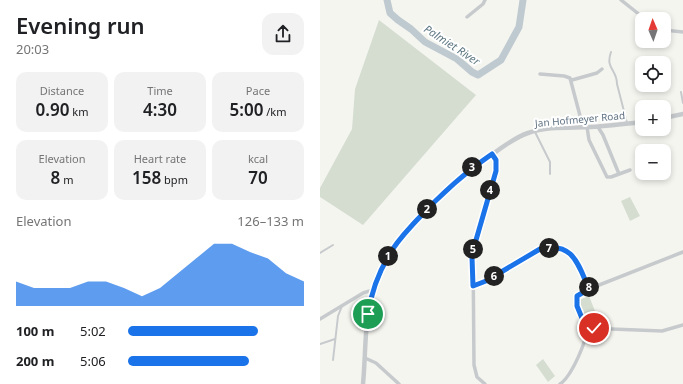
<!DOCTYPE html>
<html lang="en">
<head>
<meta charset="utf-8">
<style>
  :root { --surface:#fff; --page:#f2f2f2; --text:#202124; --muted:#757577; --accent:#1a73e8 }
  body { margin:0; font-family:"Noto Sans",sans-serif; background:var(--page); color:var(--text); height:100vh; display:flex; flex-direction:column; font-size:15px; white-space:nowrap }
  * { box-sizing:border-box; margin:0 }
  p { font-size:13px; color:var(--muted) }
  .icon { flex:none; width:22px; height:22px; fill:none; stroke:currentColor; stroke-width:2; stroke-linecap:round; stroke-linejoin:round }
  .map { position:relative; flex:1; overflow:hidden }
  .side { display:flex; flex-direction:column; background:var(--surface); width:320px }
  .side>* { flex:none }
  .needle { width:26px; rotate:358deg }
  .controls { position:absolute; left:315px; top:12px; display:grid; gap:8px }
  .controls a { display:grid; place-items:center; width:36px; height:36px; border-radius:8px; background:var(--surface); box-shadow:0 2px 6px #0003; font-size:20px }
  .pin { position:absolute; display:grid; place-items:center; width:34px; height:34px; color:#fff; margin:-17px; border:2px solid #fff; border-radius:50%; box-shadow:0 1px 4px #0007 }
  .km { position:absolute; width:20px; height:20px; margin:-10px; border-radius:50%; background:#222; color:#fff; font-size:11px; line-height:20px; text-align:center }
  .round { display:grid; place-items:center; flex:none; width:42px; height:42px; border-radius:12px; background:var(--page) }
  .overview { display:flex; align-items:center; justify-content:space-between; height:68px; padding:0 16px }
  h1 { font-size:22px; font-weight:600; line-height:30px }
  .metrics { display:grid; grid-template-columns:repeat(3,1fr); gap:6px; height:68px; padding:4px 16px }
  .metrics div { display:grid; align-content:center; border-radius:10px; background:var(--page); text-align:center }
  .metrics b { font-size:17px; font-weight:600 }
  .metrics small { font-size:11px; font-weight:400 }
  .metrics p { font-size:11px }
  .chart { height:112px; padding:8px 16px }
  .chart p { display:flex; justify-content:space-between }
  .chart svg { width:100%; height:72px; margin-top:4px; fill:var(--accent); opacity:.7 }
  ul { padding:0 16px; list-style:none; font-size:13px }
  li { display:grid; grid-template-columns:64px 48px 1fr; align-items:center; height:30px }
  li i { height:10px; border-radius:5px; background:var(--accent) }
  main { display:flex; flex:1; min-height:0 }
  .map>svg:first-child { display:block }
</style>
</head>
<body>
<main>
<section class="side">
<div class="overview"><div><h1>Evening run</h1><p>20:03</p></div><a class="round"><svg class="icon" aria-label="share" viewBox="0 0 24 24"><path d="M12 15V3M7 8l5-5 5 5M5 13v7h14v-7"/></svg></a></div>
<div class="metrics">
<div><p>Distance</p><b>0.90<small> km</small></b></div>
<div><p>Time</p><b>4:30</b></div>
<div><p>Pace</p><b>5:00<small> /km</small></b></div>
</div>
<div class="metrics">
<div><p>Elevation</p><b>8<small> m</small></b></div>
<div><p>Heart rate</p><b>158<small> bpm</small></b></div>
<div><p>kcal</p><b>70</b></div>
</div>
<div class="chart"><p><span>Elevation</span>126–133 m</p>
<svg viewBox="0 0 160 44" preserveAspectRatio="none"><path d="M0 44V29L10 33L20 33L30 33L40 29L50 29L60 33L70 38L80 33L90 24L100 15L110 6L120 6L130 11L140 15L150 24L160 29V44z"/></svg>
</div>
<ul>
<li><b>100 m</b>5:02<i style="width:74%"></i></li>
<li><b>200 m</b>5:06<i style="width:69%"></i></li>
</ul>
</section>
<div class="map">
<svg width="363" height="384" viewBox="0 0 363 384">
  <rect width="100%" height="100%" fill="#f5f5f0"/>
  <!-- green -->
  <path fill="#d5ddd1" d="M 59,20 L 156,95 L 43,225 L 0,197 L 0,188 L 32,129 L 35,89 Z
    M 310,197 L 320,216 L 310,221 L 301,201 Z
    M 269,296 L 277,316 L 267,320 L 259,300 Z
    M 223,359 L 235,376 L 228,382 L 216,365 Z"/>
  <g fill="none" stroke-linecap="round" stroke-linejoin="round">
    <!-- river -->
    <path stroke="#bfcad0" stroke-width="7" d="M 67,0 L 70,13 L 78,20 L 91,29 L 105,42 L 137,59 L 152,72 L 158,75 L 181,60 L 199,27 L 203,0"/>
    <!-- service -->
    <path stroke="#c7cacd" stroke-width="2" d="M 291,52 C 285,69 297,69 297,84 L 307,123
      M 361,92 L 363,103
      M 215,132 L 230,162 L 230,174
      M 0,253 L 13,245
      M 0,344 L 15,339
      M 13,360 L 18,316 L 22,306"/>
    <!-- minor -->
    <path stroke="#c7cacd" stroke-width="3.5" d="M 301,0 L 325,19
      M 147,17 L 163,4 L 165,0
      M 344,30 L 363,32
      M 220,74 L 244,76 L 250,78 L 263,127
      M 252,80 L 277,73 L 282,69
      M 267,127 L 269,140 L 287,177 L 291,177 L 310,170
      M 278,127 L 283,135 L 299,174
      M 153,286 L 166,281 L 216,251 C 222,248 228,248 235,248 C 258,251 261,270 269,289 L 363,252
      M 0,319 L 43,293 L 53,290
      M 266,328 L 342,331 L 363,325
      M 45,358 L 56,363 L 79,384
      M 165,384 L 157,377 L 154,365 L 153,251 L 176,171 L 176,161 L 172,154
      M 240,384 C 251,377 268,340 266,328 C 265,317 255,309 256,298 L 258,294 L 269,289"/>
    <!-- tertiary -->
    <path stroke="#c7cacd" stroke-width="4.5" d="M 344,118 L 363,114
      M 43,384 C 46,353 44,321 53,291 C 58,276 64,260 74,247 C 100,210 139,176 177,151 C 187,144 196,137 208,133 C 228,126 250,128 271,127 C 288,126 305,124 322,122"/>
  </g>
  <g fill="none" stroke-linecap="round" stroke-linejoin="round">
    <defs>
      <path id="route" d="M 48,314 C 51,294 58,274 68,257 C 75,243 86,232 96,221 C 120,195 144,173 172,154 L 176,160 L 176,171 L 154,247 L 152,257 L 153,286 L 166,281 L 220,249 C 253,241 258,264 269,289 L 257,296 L 257,306 L 266,328 L 274,328"/>
    </defs>
    <!-- route casing -->
    <use href="#route" stroke="#fff" stroke-width="8"/>
    <!-- route -->
    <use href="#route" stroke="#1a73e8" stroke-width="5"/>
  </g>
  <g text-anchor="middle" stroke-width="4" stroke-linejoin="round" paint-order="stroke">
    <!-- street labels -->
    <g font-size="10" fill="#617384" stroke="#fff">
      <text transform="translate(260 119) rotate(-5)" y="4">Jan Hofmeyer Road</text>
    </g>
    <!-- water labels -->
    <g font-size="11" font-style="italic" fill="#5c7682" stroke="#fff">
      <text transform="translate(132 45) rotate(33)" y="4">Palmiet River</text>
    </g>
  </g>
</svg>
<div class="controls">
<a><svg class="needle" viewBox="-14 -14 28 28"><path d="M0-13l5 13h-10z" fill="#e53935"/><path d="M0 13l5-13h-10z" fill="#757577"/></svg></a>
<a><svg class="icon" aria-label="locate" viewBox="0 0 24 24"><circle cx="12" cy="12" r="6"/><path d="M12 2v4M12 18v4M2 12h4M18 12h4"/></svg></a>
<a>+</a>
<a>−</a>
</div>
<div class="pin" style="left:48px;top:314px;background:#1e9e55"><svg class="icon" aria-label="arrive" viewBox="0 0 24 24"><path d="M6 21V4h12l-3 4 3 4H6"/></svg></div>
<div class="pin" style="left:274px;top:328px;background:#d93025"><svg class="icon" aria-label="check" viewBox="0 0 24 24"><path d="M5 12l5 5 9-10"/></svg></div>
<b class="km" style="left:68px;top:256px">1</b>
<b class="km" style="left:107px;top:209px">2</b>
<b class="km" style="left:152px;top:167px">3</b>
<b class="km" style="left:170px;top:190px">4</b>
<b class="km" style="left:153px;top:249px">5</b>
<b class="km" style="left:174px;top:276px">6</b>
<b class="km" style="left:229px;top:248px">7</b>
<b class="km" style="left:269px;top:287px">8</b>
</div>
</main>
</body>
</html>
